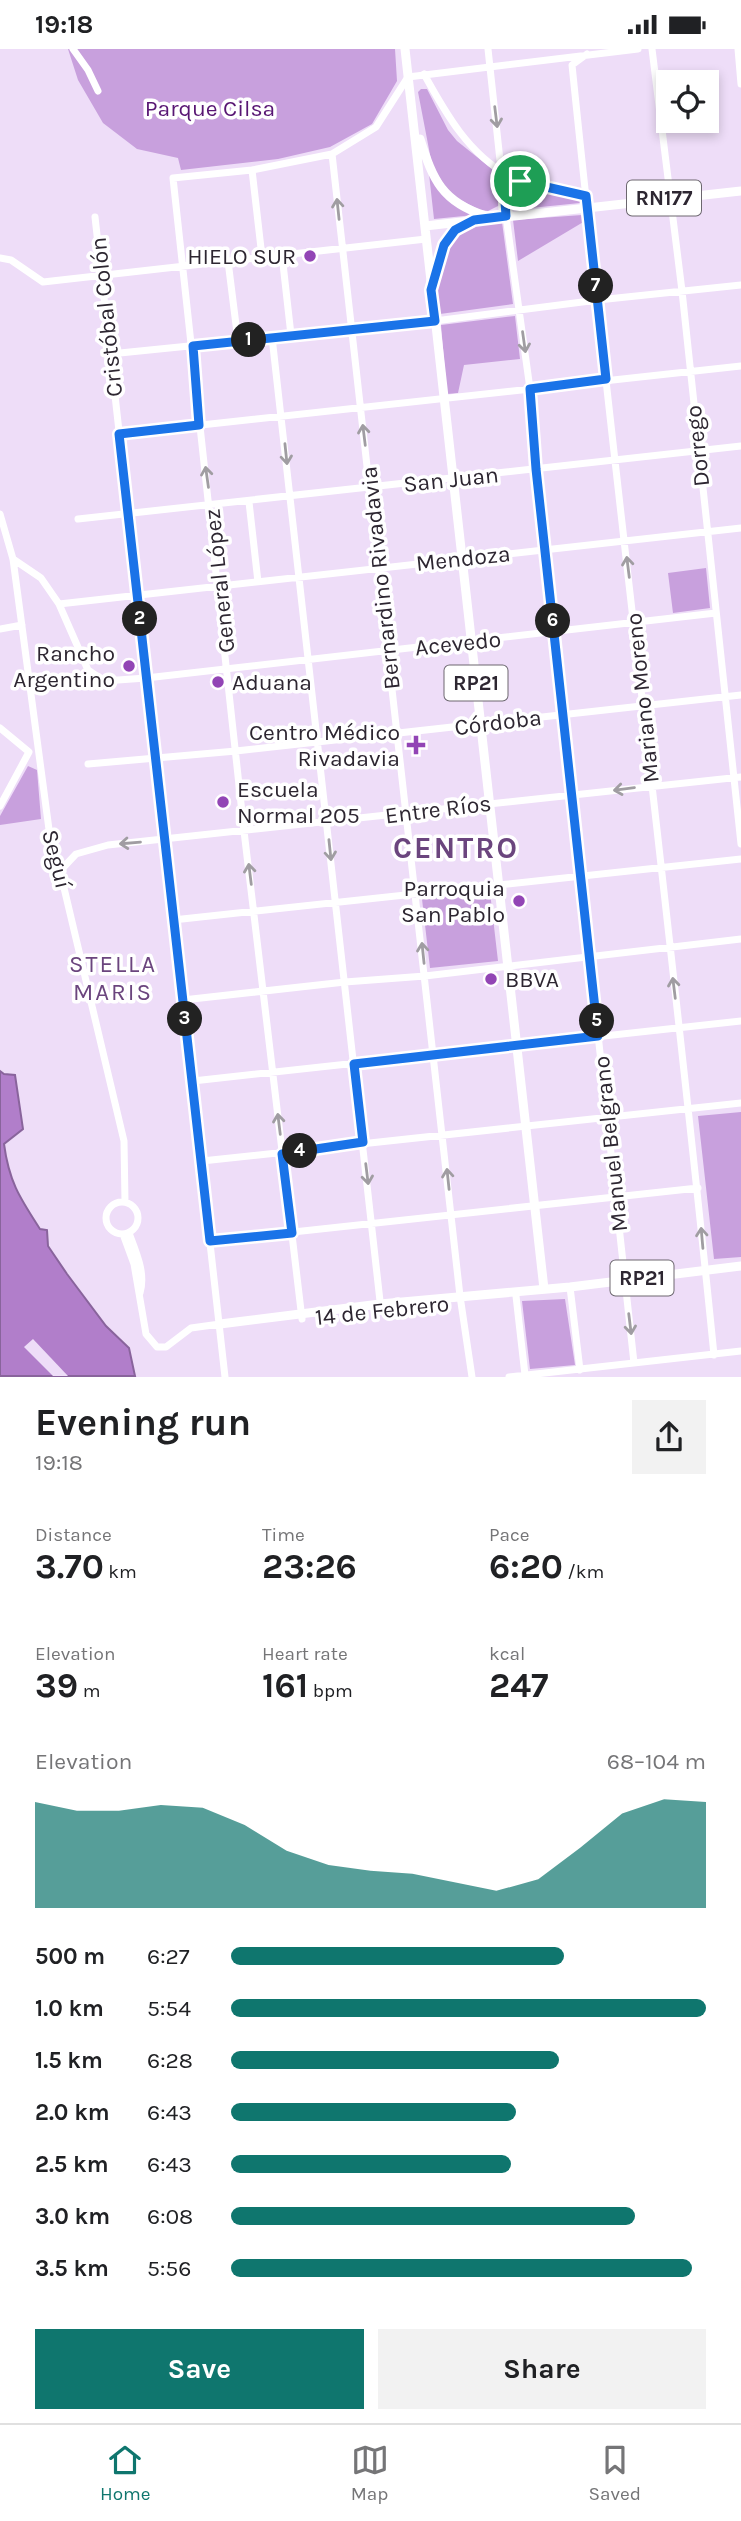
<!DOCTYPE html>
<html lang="en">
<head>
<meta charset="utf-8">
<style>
  :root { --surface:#fff; --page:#f2f2f2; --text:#202124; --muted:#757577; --line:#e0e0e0; --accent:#0f766e }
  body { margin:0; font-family:Karla,sans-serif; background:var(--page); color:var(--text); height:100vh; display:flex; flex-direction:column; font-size:26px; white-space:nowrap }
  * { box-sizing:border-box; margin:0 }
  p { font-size:23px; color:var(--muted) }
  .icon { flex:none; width:38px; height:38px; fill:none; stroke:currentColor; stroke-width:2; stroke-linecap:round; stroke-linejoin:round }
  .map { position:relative; height:1328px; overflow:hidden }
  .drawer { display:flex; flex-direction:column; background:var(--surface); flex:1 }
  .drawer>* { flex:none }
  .fabs { position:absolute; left:656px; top:21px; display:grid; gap:14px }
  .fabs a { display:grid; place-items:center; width:63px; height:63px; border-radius:0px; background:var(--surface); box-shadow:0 4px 10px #0003; font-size:35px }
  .pin { position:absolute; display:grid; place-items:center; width:60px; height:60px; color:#fff; margin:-30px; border:4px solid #fff; border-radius:50%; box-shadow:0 2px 7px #0007 }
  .km { position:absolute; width:35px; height:35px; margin:-18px; border-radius:50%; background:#222; color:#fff; font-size:19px; line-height:35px; text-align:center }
  .round { display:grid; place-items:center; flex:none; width:74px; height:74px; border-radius:0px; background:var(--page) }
  .overview { display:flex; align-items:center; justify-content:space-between; height:119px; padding:0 35px }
  h1 { font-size:38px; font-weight:700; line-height:52px }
  .figures { display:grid; grid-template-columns:repeat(3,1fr); gap:10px; height:119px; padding:7px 35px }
  .figures div { display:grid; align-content:center }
  .figures b { font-size:35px; font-weight:700 }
  .figures small { font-size:19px; font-weight:400 }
  .figures p { font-size:19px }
  .chart { height:196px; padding:14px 35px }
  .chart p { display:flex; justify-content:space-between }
  .chart svg { width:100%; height:126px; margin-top:7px; fill:var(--accent); opacity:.7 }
  .action { display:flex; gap:14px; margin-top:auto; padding:14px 35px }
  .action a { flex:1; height:80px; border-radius:0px; background:var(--accent); color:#fff; font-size:28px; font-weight:700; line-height:80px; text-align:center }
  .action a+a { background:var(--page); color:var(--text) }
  ul { padding:0 35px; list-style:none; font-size:23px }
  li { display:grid; grid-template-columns:112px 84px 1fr; align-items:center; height:52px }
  li i { height:18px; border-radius:9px; background:var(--accent) }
  .status { display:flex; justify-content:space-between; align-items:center; height:49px; padding:0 35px; background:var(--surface); direction:ltr }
  .status svg { height:19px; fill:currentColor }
  .menu { display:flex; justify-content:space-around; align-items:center; height:98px; border-top:2px solid var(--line); background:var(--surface); font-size:19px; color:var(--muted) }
  .menu a { display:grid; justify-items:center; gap:4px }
  .menu .on { color:var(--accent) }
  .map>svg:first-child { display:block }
</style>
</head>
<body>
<div class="status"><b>19:18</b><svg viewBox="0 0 49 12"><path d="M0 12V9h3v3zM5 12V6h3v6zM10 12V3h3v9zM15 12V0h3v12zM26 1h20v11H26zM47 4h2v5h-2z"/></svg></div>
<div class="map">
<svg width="741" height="1328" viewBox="0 0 741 1328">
  <rect width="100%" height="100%" fill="#eeddf8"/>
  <!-- green -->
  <path fill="#c8a0dd" d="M 68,0 L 395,0 L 397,32 L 372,75 L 330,98 L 278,110 L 181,121 L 178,109 L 137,100 L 103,74 L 78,31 Z
    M 421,40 L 427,40 L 448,81 L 457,92 L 497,124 L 500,156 L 488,162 L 480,161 L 450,146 L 432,116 L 418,43 Z
    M 429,125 C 440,146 454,155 474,166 L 434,170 Z
    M 508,132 L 582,148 L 580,154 L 511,161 Z
    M 582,166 L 585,172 L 518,212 L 513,171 Z
    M 502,173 L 513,255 L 440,265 L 435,228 L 455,181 L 477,175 Z
    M 515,267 L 520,310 L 464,316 L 458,344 L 447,345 L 441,276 Z
    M 706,519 L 710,559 L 673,564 L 668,524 Z
    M 28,717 L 37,721 L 41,770 L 0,776 L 0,767 Z
    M 490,843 L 498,912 L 430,919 L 422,850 Z
    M 741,1063 L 741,1208 L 714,1210 L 698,1067 Z
    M 565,1250 L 575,1316 L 530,1320 L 522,1252 Z"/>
  <!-- water -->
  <path fill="#b17eca" stroke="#89649c" stroke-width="2" d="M 0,1022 L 4,1025 L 15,1026 L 23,1080 L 4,1095 C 9,1133 20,1149 40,1180 L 47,1181 L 48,1197 L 67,1225 L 106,1277 L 129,1299 L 135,1327 L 0,1327 Z"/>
  <!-- pier -->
  <path fill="#eeddf8" d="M 33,1290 L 68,1327 L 53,1327 L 24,1298 Z"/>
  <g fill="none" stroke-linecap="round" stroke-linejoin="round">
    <!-- minor -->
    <path stroke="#fff" stroke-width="7" d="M 73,0 L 88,21 L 98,42
      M 488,0 L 506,167 L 530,340 L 554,584 L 634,1314
      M 652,0 L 682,242 L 741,795
      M 738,0 L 741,35
      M 587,5 L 572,16 C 616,447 671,875 714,1306
      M 424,25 C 446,65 469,106 511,128 C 532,140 562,142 586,147
      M 332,105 L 460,1247 L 472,1328
      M 252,121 L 262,208
      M 95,168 L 225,1328
      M 282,206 L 291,286
      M 0,209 L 11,211 L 43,233 L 426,190
      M 228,212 L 238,292
      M 272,288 L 381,1261
      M 110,305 L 435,272 L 598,251 L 741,236
      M 119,385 L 741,317
      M 249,453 L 258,533
      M 0,465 L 13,510 L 50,788 L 60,822 L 124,1092 L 125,1153
      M 78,470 L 741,397
      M 13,510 L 41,529 L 59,555 L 88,621 L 104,632 L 146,629 L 716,564
      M 59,555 L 741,479
      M 0,580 L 22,576
      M 0,679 L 29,703 L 0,757
      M 88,715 L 236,702 L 741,646
      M 60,822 L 76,805 L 108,796 L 741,728
      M 173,871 L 741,810
      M 183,951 L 345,933 L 425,927 L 741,890
      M 193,1032 L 741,972
      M 202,1112 L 741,1054
      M106 1169a16 16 0 1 1 32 0a16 16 0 1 1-32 0Z
      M 129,1184 C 136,1203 146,1224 140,1244
      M 123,1185 L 134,1215 L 146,1285 L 157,1298 L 166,1298 L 191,1279 L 220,1275
      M 210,1192 L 698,1139
      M 570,1238 L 580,1321
      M 516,1247 L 525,1326
      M 302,1270 L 244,782 L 173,129 L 252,121 L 332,105 L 376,78 L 408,28 L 638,0
      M 509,1328 L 741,1302"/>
    <!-- major -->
    <path stroke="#fff" stroke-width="9" d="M 405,0 L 544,1240
      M 420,90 C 433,131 442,153 486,167
      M 425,177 L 741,142
      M 433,232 C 440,204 443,187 470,173
      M 220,1275 L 380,1255 L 570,1238 L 741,1217"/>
  </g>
  <!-- one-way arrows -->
  <defs><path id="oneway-shaft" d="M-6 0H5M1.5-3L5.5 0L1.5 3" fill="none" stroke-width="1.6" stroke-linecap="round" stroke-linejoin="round" transform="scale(1.75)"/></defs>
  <g stroke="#a09da2">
    <use href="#oneway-shaft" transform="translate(496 68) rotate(83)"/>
    <use href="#oneway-shaft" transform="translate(338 160) rotate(-96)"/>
    <use href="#oneway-shaft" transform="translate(524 293) rotate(82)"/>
    <use href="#oneway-shaft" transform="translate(364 386) rotate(-97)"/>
    <use href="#oneway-shaft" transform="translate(286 405) rotate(84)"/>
    <use href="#oneway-shaft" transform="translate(207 428) rotate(-98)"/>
    <use href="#oneway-shaft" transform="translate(628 518) rotate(-97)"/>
    <use href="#oneway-shaft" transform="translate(624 740) rotate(173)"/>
    <use href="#oneway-shaft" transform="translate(130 794) rotate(175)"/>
    <use href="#oneway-shaft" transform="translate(330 801) rotate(84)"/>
    <use href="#oneway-shaft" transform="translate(250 825) rotate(-97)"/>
    <use href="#oneway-shaft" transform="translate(423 904) rotate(-96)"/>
    <use href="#oneway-shaft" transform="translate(674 939) rotate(-97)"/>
    <use href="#oneway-shaft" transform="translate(279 1075) rotate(-97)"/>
    <use href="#oneway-shaft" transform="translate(367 1125) rotate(83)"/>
    <use href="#oneway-shaft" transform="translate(448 1130) rotate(-96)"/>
    <use href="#oneway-shaft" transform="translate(702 1189) rotate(-95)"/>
    <use href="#oneway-shaft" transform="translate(630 1275) rotate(83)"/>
  </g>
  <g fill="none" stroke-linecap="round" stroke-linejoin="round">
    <defs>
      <path id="route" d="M 503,123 L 520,132 L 586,147 L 606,330 L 530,340 L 536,420 L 598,987 L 354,1015 L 363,1093 L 282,1105 L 292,1184 L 210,1192 L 119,385 L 199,376 L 193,297 L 435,272 L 431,241 L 444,196 L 455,181 L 474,171 L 506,167 Z"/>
    </defs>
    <!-- route casing -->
    <use href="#route" stroke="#fff" stroke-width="14"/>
    <!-- route -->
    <use href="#route" stroke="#1a73e8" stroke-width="9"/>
  </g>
  <!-- markers -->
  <g fill="#9245b5" stroke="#fff" stroke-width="2.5">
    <circle cx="310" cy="207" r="7"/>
    <circle cx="129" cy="617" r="7"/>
    <circle cx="218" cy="633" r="7"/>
    <path d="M412.5 685.5h7v7h7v7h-7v7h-7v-7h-7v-7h7z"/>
    <circle cx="223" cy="753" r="7"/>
    <circle cx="519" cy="852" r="7"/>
    <circle cx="491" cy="930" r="7"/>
  </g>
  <g text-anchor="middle" stroke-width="7" stroke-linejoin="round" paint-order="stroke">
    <!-- shield labels -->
    <g fill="#fff" stroke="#6c676f" stroke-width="2">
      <rect x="627" y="131.5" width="74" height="35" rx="5"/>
      <rect x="444.5" y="616.5" width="63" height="35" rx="5"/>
      <rect x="610.5" y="1211.5" width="63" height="35" rx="5"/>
    </g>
    <g font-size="21" font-weight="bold" fill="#2d2631">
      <text x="664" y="156">RN177</text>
      <text x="476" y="641">RP21</text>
      <text x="642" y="1236">RP21</text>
    </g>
    <!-- park labels -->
    <g font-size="23" fill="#581673" stroke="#fff">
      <text x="210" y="67">Parque Cilsa</text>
    </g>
    <!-- poi labels -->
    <g font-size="23" fill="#2d2631" stroke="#fff" text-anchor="end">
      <text x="296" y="215">HIELO SUR</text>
      <text x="115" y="612">Rancho<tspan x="115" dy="26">Argentino</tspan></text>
      <text x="232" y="641" text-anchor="start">Aduana</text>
      <text x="400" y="691">Centro Médico<tspan x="400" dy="26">Rivadavia</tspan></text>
      <text x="237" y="748" text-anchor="start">Escuela<tspan x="237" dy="26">Normal 205</tspan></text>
      <text x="505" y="847">Parroquia<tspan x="505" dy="26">San Pablo</tspan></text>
      <text x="505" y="938" text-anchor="start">BBVA</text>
    </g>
    <!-- street labels -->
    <g font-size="23" fill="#2d2631" stroke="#fff">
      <text transform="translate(106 268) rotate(-96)" y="8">Cristóbal Colón</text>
      <text transform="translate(697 397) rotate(-96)" y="8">Dorrego</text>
      <text transform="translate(451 430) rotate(-6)" y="8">San Juan</text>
      <text transform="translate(463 509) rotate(-6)" y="8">Mendoza</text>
      <text transform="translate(380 529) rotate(-96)" y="8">Bernardino Rivadavia</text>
      <text transform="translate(219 532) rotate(-96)" y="8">General López</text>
      <text transform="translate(458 594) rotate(-6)" y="8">Acevedo</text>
      <text transform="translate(642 649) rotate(-96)" y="8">Mariano Moreno</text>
      <text transform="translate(498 673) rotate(-7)" y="8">Córdoba</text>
      <text transform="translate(438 760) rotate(-7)" y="8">Entre Ríos</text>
      <text transform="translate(57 810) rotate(76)" y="8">Seguí</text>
      <text transform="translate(610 1095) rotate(-96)" y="8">Manuel Belgrano</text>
      <text transform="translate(382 1261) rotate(-6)" y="8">14 de Febrero</text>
    </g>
    <!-- neighbourhood labels -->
    <g font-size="24" letter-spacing="2" fill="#6b457e" stroke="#fff">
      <text x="113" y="923">STELLA<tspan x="113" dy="28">MARIS</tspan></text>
    </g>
    <!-- district labels -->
    <g font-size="30" font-weight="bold" letter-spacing="2" fill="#6b457e" stroke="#fff">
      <text x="456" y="809">CENTRO</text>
    </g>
  </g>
</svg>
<div class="fabs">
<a><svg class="icon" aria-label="locate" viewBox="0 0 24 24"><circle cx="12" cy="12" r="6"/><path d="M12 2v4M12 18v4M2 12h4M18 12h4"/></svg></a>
</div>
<div class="pin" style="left:520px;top:132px;background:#1e9e55"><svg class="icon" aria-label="arrive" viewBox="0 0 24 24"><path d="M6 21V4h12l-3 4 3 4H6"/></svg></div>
<b class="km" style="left:249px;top:291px">1</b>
<b class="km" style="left:140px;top:570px">2</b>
<b class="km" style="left:185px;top:970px">3</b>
<b class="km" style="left:300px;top:1102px">4</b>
<b class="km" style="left:597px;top:972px">5</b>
<b class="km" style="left:553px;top:572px">6</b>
<b class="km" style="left:596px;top:237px">7</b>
</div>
<section class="drawer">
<div class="overview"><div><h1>Evening run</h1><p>19:18</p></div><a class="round"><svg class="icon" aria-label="share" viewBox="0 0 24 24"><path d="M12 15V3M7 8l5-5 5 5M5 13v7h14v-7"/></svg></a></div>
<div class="figures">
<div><p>Distance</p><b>3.70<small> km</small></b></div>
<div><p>Time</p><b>23:26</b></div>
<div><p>Pace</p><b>6:20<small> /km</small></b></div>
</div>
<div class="figures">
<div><p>Elevation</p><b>39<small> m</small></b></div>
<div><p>Heart rate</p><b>161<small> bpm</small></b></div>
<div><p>kcal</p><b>247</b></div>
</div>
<div class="chart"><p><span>Elevation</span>68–104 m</p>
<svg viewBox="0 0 160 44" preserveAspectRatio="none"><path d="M0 44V7L10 10L20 10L30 8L40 9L50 15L60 24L70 29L80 31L90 32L100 35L110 38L120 34L130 23L140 11L150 6L160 7V44z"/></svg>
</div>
<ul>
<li><b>500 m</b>6:27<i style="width:70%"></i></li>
<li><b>1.0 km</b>5:54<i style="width:100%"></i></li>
<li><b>1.5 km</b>6:28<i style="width:69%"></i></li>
<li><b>2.0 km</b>6:43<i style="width:60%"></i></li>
<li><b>2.5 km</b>6:43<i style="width:59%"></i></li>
<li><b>3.0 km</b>6:08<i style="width:85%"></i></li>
<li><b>3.5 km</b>5:56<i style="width:97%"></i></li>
</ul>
<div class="action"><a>Save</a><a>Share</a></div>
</section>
<nav class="menu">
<a class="on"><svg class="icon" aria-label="home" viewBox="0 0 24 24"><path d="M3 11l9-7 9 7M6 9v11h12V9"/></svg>Home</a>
<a><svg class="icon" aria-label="map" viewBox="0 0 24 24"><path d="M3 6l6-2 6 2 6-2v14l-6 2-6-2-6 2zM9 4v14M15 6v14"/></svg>Map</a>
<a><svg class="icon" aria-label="saved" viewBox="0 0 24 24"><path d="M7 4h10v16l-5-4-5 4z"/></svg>Saved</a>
</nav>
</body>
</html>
